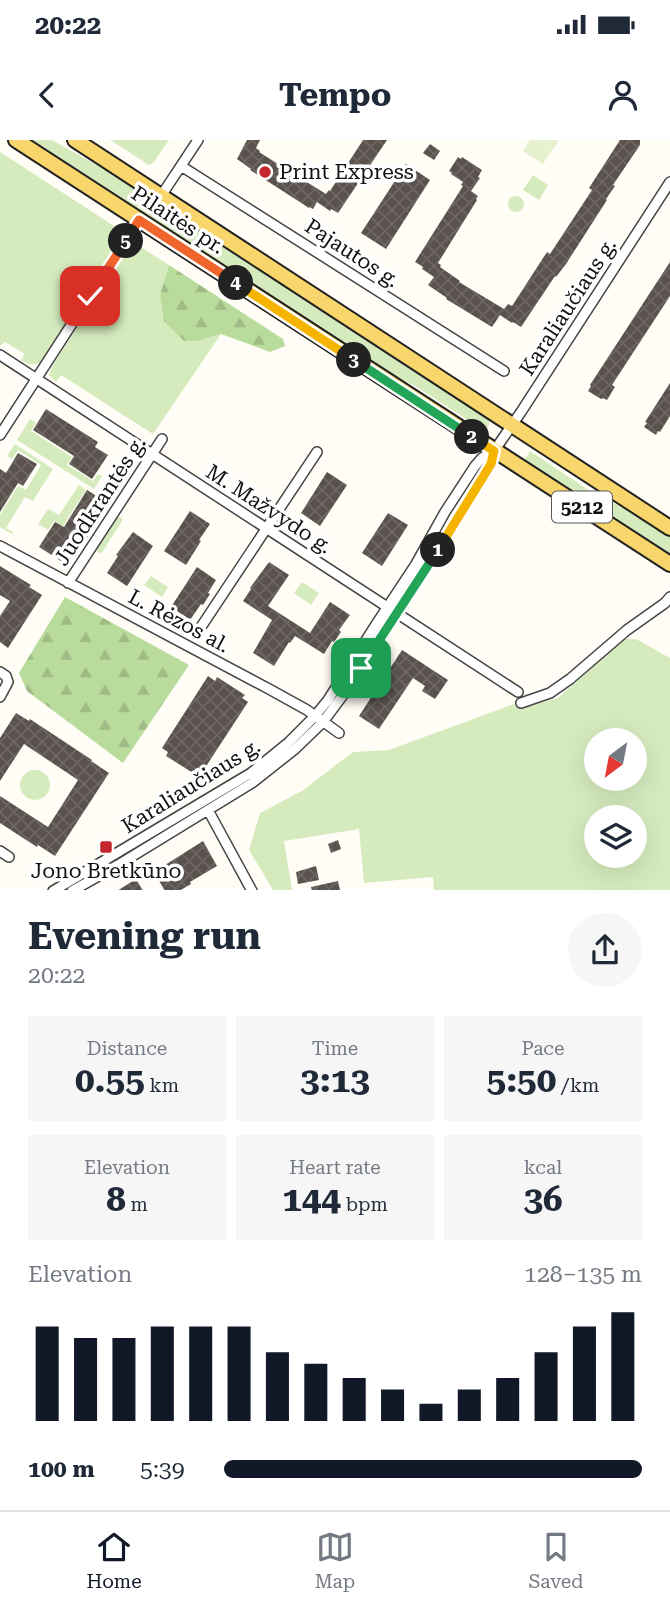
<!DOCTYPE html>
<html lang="en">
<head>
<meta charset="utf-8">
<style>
  :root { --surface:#fff; --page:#f6f6f7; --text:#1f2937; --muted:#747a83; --line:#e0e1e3; --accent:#111827 }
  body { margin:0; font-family:"Roboto Serif",serif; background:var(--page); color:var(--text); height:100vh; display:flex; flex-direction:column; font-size:26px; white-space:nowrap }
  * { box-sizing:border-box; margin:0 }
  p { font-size:23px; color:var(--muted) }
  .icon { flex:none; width:38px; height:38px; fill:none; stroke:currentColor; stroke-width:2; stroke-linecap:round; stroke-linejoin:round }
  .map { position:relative; height:750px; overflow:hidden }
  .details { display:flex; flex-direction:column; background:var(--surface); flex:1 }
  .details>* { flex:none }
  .needle { width:46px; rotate:212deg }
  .fabs { position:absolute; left:584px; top:588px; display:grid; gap:14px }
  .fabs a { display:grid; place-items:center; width:63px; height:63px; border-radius:50%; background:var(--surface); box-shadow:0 7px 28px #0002; font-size:35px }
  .pin { position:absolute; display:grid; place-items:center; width:60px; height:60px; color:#fff; margin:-30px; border-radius:14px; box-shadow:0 4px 10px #0006 }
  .km { position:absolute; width:35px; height:35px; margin:-18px; border-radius:50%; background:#222; color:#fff; font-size:19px; line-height:35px; text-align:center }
  .round { display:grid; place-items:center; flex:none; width:74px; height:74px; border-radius:37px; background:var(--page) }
  .summary { display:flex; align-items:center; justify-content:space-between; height:119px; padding:0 28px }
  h1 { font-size:38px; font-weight:700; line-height:52px }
  .figures { display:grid; grid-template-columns:repeat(3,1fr); gap:10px; height:119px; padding:7px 28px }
  .figures div { display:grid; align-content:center; border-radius:0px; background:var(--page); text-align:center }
  .figures b { font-size:35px; font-weight:700 }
  .figures small { font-size:19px; font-weight:400 }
  .figures p { font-size:19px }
  .chart { height:196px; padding:14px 28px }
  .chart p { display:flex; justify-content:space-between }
  .chart svg { width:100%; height:126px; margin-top:7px; stroke:var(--accent); stroke-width:6 }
  ul { padding:0 28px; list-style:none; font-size:23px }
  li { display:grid; grid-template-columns:112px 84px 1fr; align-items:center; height:52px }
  li i { height:18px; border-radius:9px; background:var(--accent) }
  .status { display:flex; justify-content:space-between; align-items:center; height:49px; padding:0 35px; background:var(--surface); direction:ltr }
  .status svg { height:19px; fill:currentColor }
  header { display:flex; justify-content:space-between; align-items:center; height:91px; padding:0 28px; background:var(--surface); font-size:32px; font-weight:700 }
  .tabs { display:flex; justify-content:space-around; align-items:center; height:98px; border-top:2px solid var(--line); background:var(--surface); font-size:19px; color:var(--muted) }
  .tabs a { display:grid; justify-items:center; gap:4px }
  .tabs .current { color:var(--accent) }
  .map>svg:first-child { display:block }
</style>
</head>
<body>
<div class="status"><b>20:22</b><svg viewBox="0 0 49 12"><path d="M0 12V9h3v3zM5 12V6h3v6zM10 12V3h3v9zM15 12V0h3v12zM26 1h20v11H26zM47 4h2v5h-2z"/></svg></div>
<header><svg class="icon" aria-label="back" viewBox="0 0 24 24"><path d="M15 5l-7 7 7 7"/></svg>Tempo<svg class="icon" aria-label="person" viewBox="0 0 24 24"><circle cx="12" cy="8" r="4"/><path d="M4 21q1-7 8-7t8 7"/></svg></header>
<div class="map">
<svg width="670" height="751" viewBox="0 0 670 751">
  <defs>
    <pattern id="forest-firs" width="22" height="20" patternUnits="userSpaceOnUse" patternTransform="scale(1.75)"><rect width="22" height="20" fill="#b9dc9c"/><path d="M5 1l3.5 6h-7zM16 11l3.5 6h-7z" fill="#9ebc85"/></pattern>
    <pattern id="building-cross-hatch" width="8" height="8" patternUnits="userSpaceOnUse" patternTransform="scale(1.75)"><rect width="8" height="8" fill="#5a524d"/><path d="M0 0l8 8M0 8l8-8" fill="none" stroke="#6d6662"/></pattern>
  </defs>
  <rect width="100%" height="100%" fill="#fffdf5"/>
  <!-- green -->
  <path fill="#d5ebbd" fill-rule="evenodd" d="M 27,0 L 52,0 L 123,40 L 482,274 L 489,279 L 489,285 L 487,289 L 482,289 L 415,246 L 371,223 Z
    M 110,0 L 169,0 L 153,23 L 149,25 Z
    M 0,12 L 125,93 L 40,223 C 32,226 28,224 21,220 L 25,214 L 5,202 L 0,206 Z
    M 533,35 L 548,45 L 539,60 L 523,50 Z
    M508 64a8 8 0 1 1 16 0a8 8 0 1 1-16 0Z
    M 133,102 L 169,125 L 160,155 L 198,201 L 221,194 L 153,294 L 61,235 L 56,242 L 49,235 L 53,225 Z
    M 30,279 L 36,283 L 31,291 L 72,317 L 67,325 L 93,341 L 98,334 L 102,336 L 94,349 L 17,300 Z
    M 15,304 L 53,329 L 33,361 L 25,357 L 6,388 L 13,392 L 12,394 L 0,387 L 0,375 L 18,346 L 26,350 L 41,325 L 18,310 L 12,319 L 7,316 Z
    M 530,311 L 587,349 L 639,376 L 670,396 L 670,417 L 523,322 Z
    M 79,345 L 86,350 L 63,386 L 54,381 L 48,390 L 38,384 L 48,369 L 59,375 Z
    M 117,376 L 122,378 L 122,381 L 101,414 L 96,410 Z
    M 151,436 L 168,447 L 162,457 L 144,445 Z
    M 302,442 L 319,453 L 311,465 L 294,453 Z
    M 625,499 L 636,499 L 670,518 L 670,750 L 434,750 L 433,737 L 364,743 L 359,689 L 284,701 L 292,750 L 273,750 L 249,710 L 260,673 L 302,651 L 353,612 L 389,610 L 514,564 L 519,569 L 558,558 ZM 597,600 L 635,600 L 635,639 L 597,639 ZM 597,677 L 635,677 L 635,716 L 597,716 Z
    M20 645a15 15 0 1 1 30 0a15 15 0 1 1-30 0Z"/>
  <!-- forest -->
  <path fill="url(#forest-firs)" d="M 169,125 L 283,199 L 285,206 L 270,212 L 221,194 L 198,201 L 184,201 L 164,181 L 160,155 Z
    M 65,457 L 189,525 L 123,623 L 27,551 L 19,533 Z"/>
  <!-- pitch -->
  <path fill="#e6f2cf" d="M 530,0 L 559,0 L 543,24 L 523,11 Z"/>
  <!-- building -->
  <path fill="url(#building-cross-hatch)" d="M 247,0 L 260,0 L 256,8 L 260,11 L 259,12 L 326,54 L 329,50 L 330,51 L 363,0 L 387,0 L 338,73 L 331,69 L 330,71 L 317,62 L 313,69 L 309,67 L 309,68 L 250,30 L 251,29 L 237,19 Z
    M 620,0 L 640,0 L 640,5 L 613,45 L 615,46 L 606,59 L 607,60 L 566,124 L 556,137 L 555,136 L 521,187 L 513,182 L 512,183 L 500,175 L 492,187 L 446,159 L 447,158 L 428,145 L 434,137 L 422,129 L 423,127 L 415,122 L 463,46 L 461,45 L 463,42 L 451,34 L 452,33 L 449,31 L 458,17 L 461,19 L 462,17 L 482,30 L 478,37 L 480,38 L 471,51 L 478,56 L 476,59 L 477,60 L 438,123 L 441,125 L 440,127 L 460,141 L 459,142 L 504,169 L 508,164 L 512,166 L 547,112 L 550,114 L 592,50 L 589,48 Z
    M 430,4 L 440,11 L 434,20 L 423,13 Z
    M 406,24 L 430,40 L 386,109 L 361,93 Z
    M 670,122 L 670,156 L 612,245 L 615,247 L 607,260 L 603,258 L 601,259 L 588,251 L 591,246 L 590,245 Z
    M 670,243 L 670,276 L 660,292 L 658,291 L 656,295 L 644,287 L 647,283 L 645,282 Z
    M 46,269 L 98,302 L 95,307 L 108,315 L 92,339 L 69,324 L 74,316 L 33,290 Z
    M 18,313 L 37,324 L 23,346 L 18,343 L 0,372 L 0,329 L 6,333 Z
    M 327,332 L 347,345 L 320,386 L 301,373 Z
    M 87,350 L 108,363 L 85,401 L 77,396 L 61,421 L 39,407 L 55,382 L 64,387 Z
    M 190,371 L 210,384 L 199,400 L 201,401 L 186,425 L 164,411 Z
    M 388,373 L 408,385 L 382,426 L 362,413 Z
    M 133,392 L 153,406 L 127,446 L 107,433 L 118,416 L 116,415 Z
    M 269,422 L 289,435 L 268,466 L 310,493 L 330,462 L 350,475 L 339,490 L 341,492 L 334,502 L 332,501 L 324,514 L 295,496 L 290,503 L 289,502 L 274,526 L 253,513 L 272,480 L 243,461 L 251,449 L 250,448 Z
    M 0,426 L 31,445 L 29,447 L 42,455 L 8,508 L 0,502 L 0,476 L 10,461 L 0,455 Z
    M 197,427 L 216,440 L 208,453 L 210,454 L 203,465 L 201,464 L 190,480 L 171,467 Z
    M 402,510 L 448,540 L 435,559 L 422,551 L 425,546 L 413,538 L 379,589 L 359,576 Z
    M 208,536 L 215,541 L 217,537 L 245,555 L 242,558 L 248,562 L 201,634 L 195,630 L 193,633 L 166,616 L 168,612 L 162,608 Z
    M 16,573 L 29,581 L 30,579 L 92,620 L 91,621 L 109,633 L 55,716 L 38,705 L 37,707 L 0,683 L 0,656 L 48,687 L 78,640 L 24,604 L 0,641 L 0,598 Z
    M 338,700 L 341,709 L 331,713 L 328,704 Z
    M 203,701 L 217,726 L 190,742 L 191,744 L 179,751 L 165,751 L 154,732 Z
    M 316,726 L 319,740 L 298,744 L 296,732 Z
    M 136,739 L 143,751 L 117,751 Z
    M 338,741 L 340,750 L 312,751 L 311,747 Z"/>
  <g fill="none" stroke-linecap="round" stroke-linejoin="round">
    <defs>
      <path id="street" d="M 181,26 L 504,231
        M 161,56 L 198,0
        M 0,215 L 518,552
        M 0,295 L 139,80
        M 0,406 L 269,549 L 307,570 L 339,593
        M 68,443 L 162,299
        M 199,490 L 317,312
        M 0,532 L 6,536 L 8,542 L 0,557
        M 521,563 L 550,553 L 570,539 L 627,490 L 665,463 L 670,457
        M 208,670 L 252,751
        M 0,711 L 9,717
        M 53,751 L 251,633 L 288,603 L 315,576 L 328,560 L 377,483 L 416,424 L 445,372 L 475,326 L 482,318 L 494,311
        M 72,751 L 118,725 L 252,643 L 295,609 L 323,582 L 349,547 L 373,508 L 406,459 L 486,333 L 491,324 L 494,311 L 521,272 L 670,42"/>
      <path id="primary" d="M 16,0 L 670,424
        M 75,0 L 670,388"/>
    </defs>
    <!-- street casing -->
    <use href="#street" stroke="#444" stroke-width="12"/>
    <!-- primary casing -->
    <use href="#primary" stroke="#222" stroke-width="18"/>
    <!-- street -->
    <use href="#street" stroke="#fff" stroke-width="9"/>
    <!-- primary -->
    <use href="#primary" stroke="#f9d66b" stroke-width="14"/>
  </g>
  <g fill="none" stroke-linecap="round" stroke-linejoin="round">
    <defs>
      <path id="split-1" d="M 361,528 L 438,410"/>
      <path id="split-2" d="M 438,410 L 491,324 L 494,311 L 472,297"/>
      <path id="split-3" d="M 354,220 L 472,297"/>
      <path id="split-4" d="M 236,143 L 354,220"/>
      <path id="split-5" d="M 126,101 L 139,80 L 236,143"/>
      <path id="split-6" d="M 90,156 L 126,101"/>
    </defs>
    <!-- split-1 casing -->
    <use href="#split-1" stroke="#fff" stroke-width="14"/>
    <!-- split-2 casing -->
    <use href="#split-2" stroke="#fff" stroke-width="14"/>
    <!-- split-3 casing -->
    <use href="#split-3" stroke="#fff" stroke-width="14"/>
    <!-- split-4 casing -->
    <use href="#split-4" stroke="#fff" stroke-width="14"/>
    <!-- split-5 casing -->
    <use href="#split-5" stroke="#fff" stroke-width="14"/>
    <!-- split-6 casing -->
    <use href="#split-6" stroke="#fff" stroke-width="14"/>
    <!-- split-1 -->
    <use href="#split-1" stroke="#22a559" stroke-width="9"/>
    <!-- split-2 -->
    <use href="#split-2" stroke="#f5b400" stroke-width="9"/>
    <!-- split-3 -->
    <use href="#split-3" stroke="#22a559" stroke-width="9"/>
    <!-- split-4 -->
    <use href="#split-4" stroke="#f5b400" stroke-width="9"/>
    <!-- split-5 -->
    <use href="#split-5" stroke="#f0652b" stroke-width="9"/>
    <!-- split-6 -->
    <use href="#split-6" stroke="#f0652b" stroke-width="9"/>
  </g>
  <!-- markers -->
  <g fill="#c4262e" stroke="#fff" stroke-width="2.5">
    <circle cx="265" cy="32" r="7"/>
    <rect x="99" y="700" width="14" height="14" rx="3.5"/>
  </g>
  <g text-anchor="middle" stroke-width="7" stroke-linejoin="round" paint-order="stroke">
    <!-- shield labels -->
    <rect fill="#fff" stroke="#585858" stroke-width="2" x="552" y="351.5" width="60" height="31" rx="5"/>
    <g font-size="19" font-weight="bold" fill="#111">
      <text x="582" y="374">5212</text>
    </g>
    <!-- poi labels -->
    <g font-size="21" fill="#111" stroke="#fff" text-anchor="start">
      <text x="279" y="39">Print Express</text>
      <text x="106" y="738" text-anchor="middle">Jono Bretkūno</text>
    </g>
    <!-- street labels -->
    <g font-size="21" fill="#111" stroke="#fff">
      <text transform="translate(178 80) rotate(33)" y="7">Pilaitės pr.</text>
      <text transform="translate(352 113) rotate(33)" y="7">Pajautos g.</text>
      <text transform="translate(568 167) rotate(-57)" y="7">Karaliaučiaus g.</text>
      <text transform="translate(100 361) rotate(-57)" y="7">Juodkrantės g.</text>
      <text transform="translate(269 369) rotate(33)" y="7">M. Mažvydo g.</text>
      <text transform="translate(179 481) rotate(28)" y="7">L. Rėzos al.</text>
      <text transform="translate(191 646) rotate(-32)" y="7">Karaliaučiaus g.</text>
    </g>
  </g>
</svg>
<div class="fabs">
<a><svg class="needle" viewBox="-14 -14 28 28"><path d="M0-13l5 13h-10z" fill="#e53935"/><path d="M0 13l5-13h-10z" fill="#747a83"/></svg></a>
<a><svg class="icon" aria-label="layers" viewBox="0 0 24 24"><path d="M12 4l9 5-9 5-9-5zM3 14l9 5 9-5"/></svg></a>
</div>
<div class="pin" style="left:361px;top:528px;background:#1e9e55"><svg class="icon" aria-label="arrive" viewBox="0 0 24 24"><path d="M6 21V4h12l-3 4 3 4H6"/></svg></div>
<div class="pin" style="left:90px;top:156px;background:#d93025"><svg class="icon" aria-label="check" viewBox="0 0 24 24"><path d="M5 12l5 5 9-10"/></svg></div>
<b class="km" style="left:438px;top:410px">1</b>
<b class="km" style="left:472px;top:297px">2</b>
<b class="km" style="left:354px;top:220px">3</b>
<b class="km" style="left:236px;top:143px">4</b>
<b class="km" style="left:126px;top:101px">5</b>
</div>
<section class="details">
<div class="summary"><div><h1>Evening run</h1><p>20:22</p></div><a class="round"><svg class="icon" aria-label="share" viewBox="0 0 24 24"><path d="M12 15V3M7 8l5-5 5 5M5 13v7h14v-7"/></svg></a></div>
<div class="figures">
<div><p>Distance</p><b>0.55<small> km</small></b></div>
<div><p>Time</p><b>3:13</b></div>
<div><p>Pace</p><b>5:50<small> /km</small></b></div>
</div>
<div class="figures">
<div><p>Elevation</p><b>8<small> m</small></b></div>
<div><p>Heart rate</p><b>144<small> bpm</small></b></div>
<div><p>kcal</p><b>36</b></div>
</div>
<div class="chart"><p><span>Elevation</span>128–135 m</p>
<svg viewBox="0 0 160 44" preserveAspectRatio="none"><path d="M5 44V11M15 44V15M25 44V15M35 44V11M45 44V11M55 44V11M65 44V20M75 44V24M85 44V29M95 44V33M105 44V38M115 44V33M125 44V29M135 44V20M145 44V11M155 44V6"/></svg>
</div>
<ul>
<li><b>100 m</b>5:39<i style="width:100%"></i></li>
</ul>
</section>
<nav class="tabs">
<a class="current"><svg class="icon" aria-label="home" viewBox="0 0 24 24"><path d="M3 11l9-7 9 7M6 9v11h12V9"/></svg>Home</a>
<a><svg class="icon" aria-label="map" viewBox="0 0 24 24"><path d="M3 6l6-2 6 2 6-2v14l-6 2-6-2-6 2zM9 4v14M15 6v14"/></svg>Map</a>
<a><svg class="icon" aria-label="saved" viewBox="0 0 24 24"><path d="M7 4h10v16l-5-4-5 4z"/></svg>Saved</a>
</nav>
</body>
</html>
